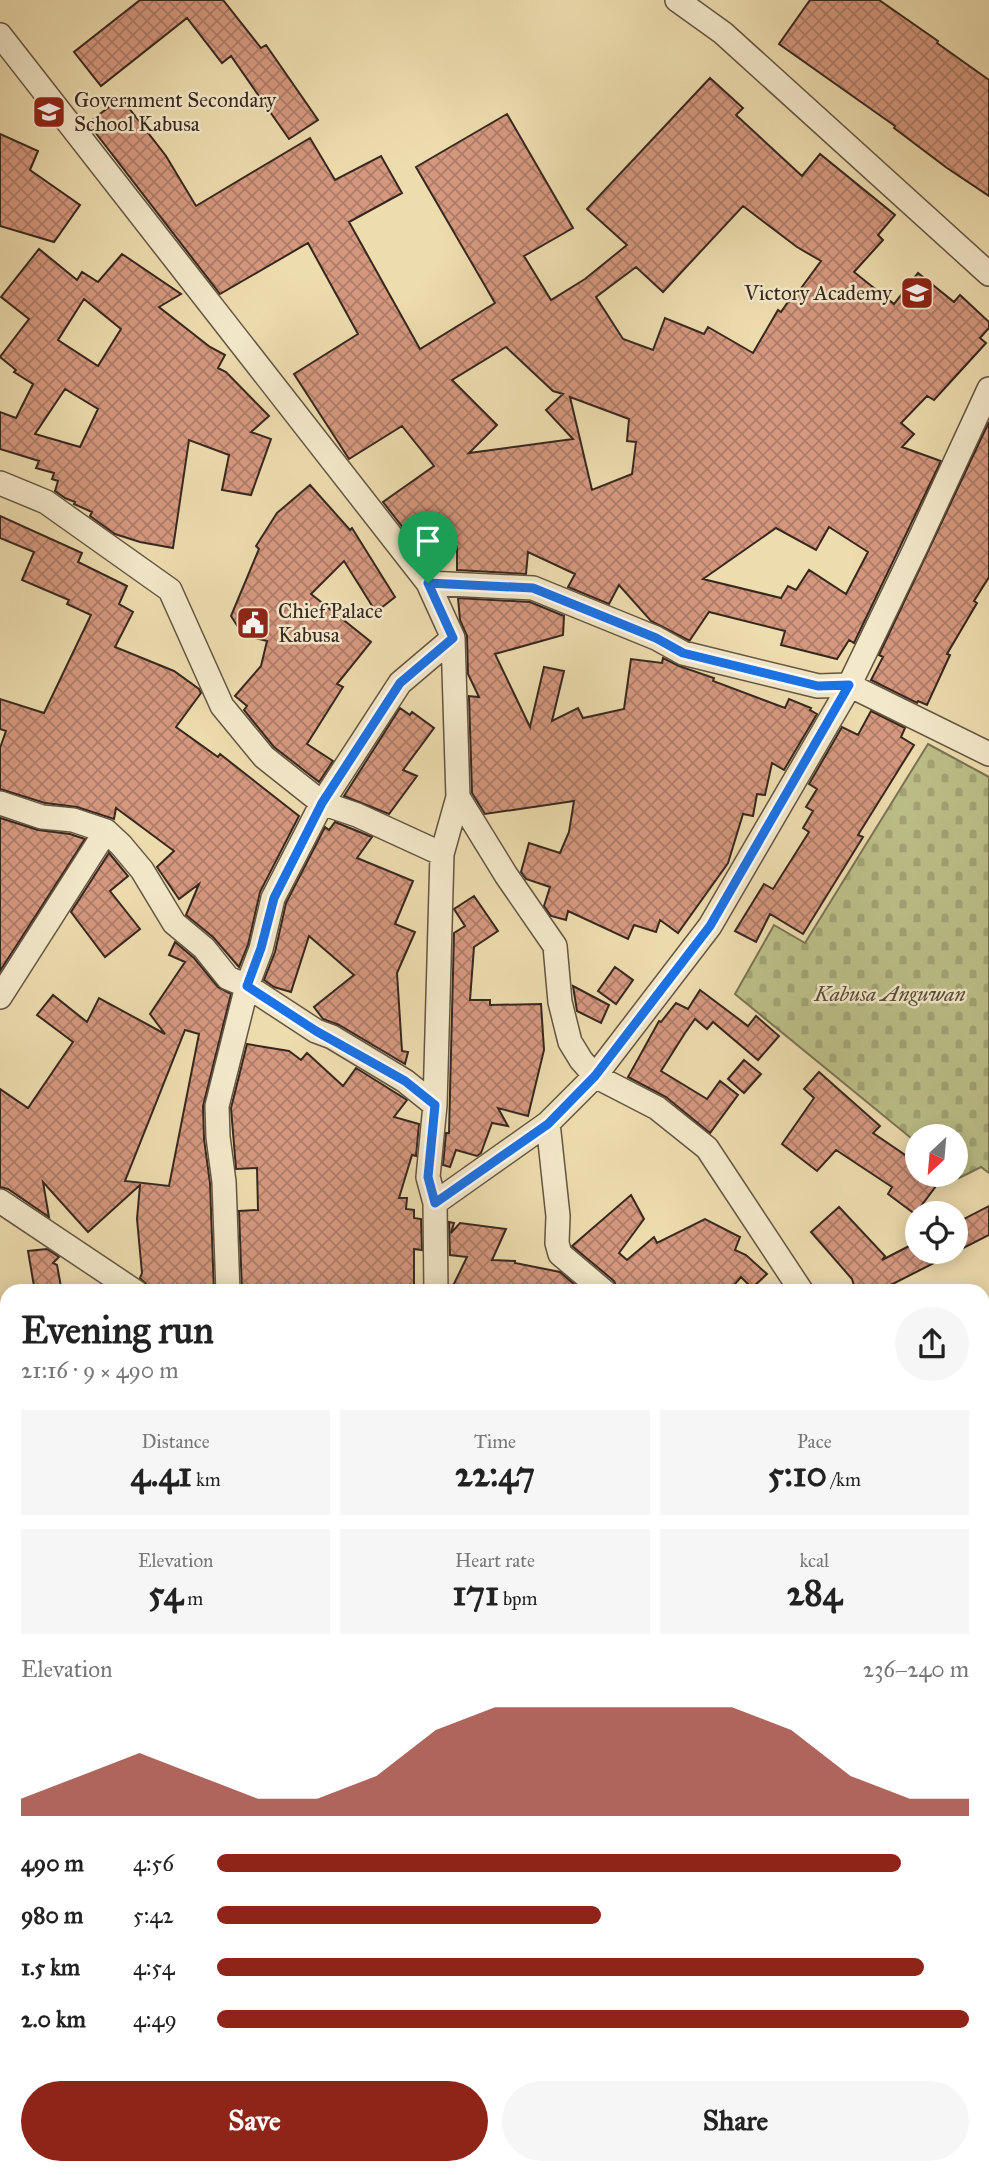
<!DOCTYPE html>
<html lang="en">
<head>
<meta charset="utf-8">
<style>
  :root { --surface:#fff; --page:#f6f6f6; --text:#222; --muted:#767676; --accent:#8f2418 }
  body { margin:0; font-family:"IM FELL Great Primer",serif; background:var(--page); color:var(--text); height:100vh; display:flex; flex-direction:column; font-size:26px; white-space:nowrap }
  * { box-sizing:border-box; margin:0 }
  p { font-size:23px; color:var(--muted) }
  .icon { flex:none; width:38px; height:38px; fill:none; stroke:currentColor; stroke-width:2; stroke-linecap:round; stroke-linejoin:round }
  .map { position:relative; flex:1; overflow:hidden }
  .panel { position:absolute; left:0px; top:1284px; width:990px; height:891px; display:flex; flex-direction:column; background:var(--surface); border-radius:21px 21px 0 0; box-shadow:0 4px 18px #0003 }
  .panel>* { flex:none }
  .needle { width:46px; rotate:206deg }
  .fabs { position:absolute; left:905px; top:1124px; display:grid; gap:14px }
  .fabs a { display:grid; place-items:center; width:63px; height:63px; border-radius:50%; background:var(--surface); box-shadow:0 4px 18px #0003; font-size:35px }
  .pin { position:absolute; display:grid; place-items:center; width:60px; height:60px; color:#fff; margin:-72px -30px; border-radius:50% 50% 50% 0; rotate:-45deg; box-shadow:0 0 7px #0007 }
  .pin .icon { rotate:45deg }
  .round { display:grid; place-items:center; flex:none; width:74px; height:74px; border-radius:37px; background:var(--page) }
  .summary { display:flex; align-items:center; justify-content:space-between; height:119px; padding:0 21px }
  h1 { font-size:38px; font-weight:700; line-height:52px }
  .metrics { display:grid; grid-template-columns:repeat(3,1fr); gap:10px; height:119px; padding:7px 21px }
  .metrics div { display:grid; align-content:center; border-radius:0px; background:var(--page); text-align:center }
  .metrics b { font-size:35px; font-weight:700 }
  .metrics small { font-size:19px; font-weight:400 }
  .metrics p { font-size:19px }
  .chart { height:196px; padding:14px 21px }
  .chart p { display:flex; justify-content:space-between }
  .chart svg { width:100%; height:126px; margin-top:7px; fill:var(--accent); opacity:.7 }
  .button { display:flex; gap:14px; margin-top:auto; padding:14px 21px }
  .button a { flex:1; height:80px; border-radius:42px; background:var(--accent); color:#fff; font-size:28px; font-weight:700; line-height:80px; text-align:center }
  .button a+a { background:var(--page); color:var(--text) }
  ul { padding:0 21px; list-style:none; font-size:23px }
  li { display:grid; grid-template-columns:112px 84px 1fr; align-items:center; height:52px }
  li i { height:18px; border-radius:9px; background:var(--accent) }
  .map>svg:first-child { display:block }
</style>
</head>
<body>
<div class="map">
<svg width="989" height="2175" viewBox="0 0 989 2175">
  <defs>
    <pattern id="cemetery-stones" width="16" height="16" patternUnits="userSpaceOnUse" patternTransform="scale(1.75)"><rect width="16" height="16" fill="#bcbf88"/><path d="M2 7V4a2 2 0 0 1 4 0v3zM10 15v-3a2 2 0 0 1 4 0v3z" fill="#a2a475"/></pattern>
    <pattern id="building-cross-hatch" width="8" height="8" patternUnits="userSpaceOnUse" patternTransform="scale(1.75)"><rect width="8" height="8" fill="#d5987f"/><path d="M0 0l8 8M0 8l8-8" fill="none" stroke="#ae7c67"/></pattern>
  </defs>
  <rect width="100%" height="100%" fill="#eddcae"/>
  <filter id="stains"><feTurbulence type="fractalNoise" baseFrequency=".00286" numOctaves="4"/><feColorMatrix values="0 0 0 0 .2 0 0 0 0 .09 0 0 0 0 .02 0 0 0 .5 -.17"/></filter>
  <radialGradient id="worn" r=".72"><stop offset=".6" stop-color="#630" stop-opacity="0"/><stop offset="1" stop-color="#630" stop-opacity=".3"/></radialGradient>
  <!-- cemetery -->
  <path fill="url(#cemetery-stones)" stroke="#7a7454" stroke-width="2" d="M 928,744 L 989,777 L 989,1173 L 981,1167 L 959,1178 L 955,1174 L 956,1136 L 917,1136 L 917,1143 L 735,994 L 774,925 L 805,943 Z"/>
  <!-- building -->
  <path fill="url(#building-cross-hatch)" stroke="#37281f" stroke-width="2" fill-rule="evenodd" d="M 140,0 L 223,0 L 261,48 L 266,45 L 318,120 L 289,139 L 231,56 L 222,63 L 187,18 L 101,86 L 74,52 Z
    M 810,0 L 879,0 L 938,41 L 937,43 L 989,80 L 989,196 L 947,168 L 894,128 L 895,126 L 779,44 Z
    M 710,78 L 743,108 L 736,115 L 802,176 L 820,154 L 895,215 L 878,235 L 883,240 L 854,272 L 894,304 L 918,273 L 954,302 L 960,295 L 989,322 L 989,328 L 980,338 L 986,343 L 934,400 L 927,396 L 901,423 L 914,434 L 902,447 L 941,461 L 854,643 L 849,640 L 837,659 L 781,645 L 785,631 L 709,612 L 690,640 L 688,640 L 651,621 L 619,585 L 609,604 L 568,587 L 575,574 L 528,552 L 526,574 L 457,570 L 457,547 L 433,566 L 383,502 L 434,466 L 402,426 L 349,459 L 294,374 L 358,334 L 308,243 L 220,294 L 88,123 L 121,98 L 166,156 L 196,206 L 310,138 L 335,180 L 381,156 L 402,193 L 349,222 L 420,349 L 495,303 L 416,167 L 507,114 L 573,228 L 524,256 L 551,300 L 585,279 L 627,245 L 587,209 ZM 743,206 L 797,247 L 821,261 L 796,295 L 794,293 L 781,312 L 778,310 L 753,353 L 708,327 L 704,334 L 665,318 L 653,350 L 623,339 L 596,297 L 636,267 L 663,292 ZM 506,347 L 553,391 L 563,394 L 546,410 L 573,439 L 469,453 L 497,425 L 452,380 ZM 570,397 L 629,419 L 627,441 L 636,442 L 632,474 L 592,490 ZM 829,527 L 868,552 L 846,594 L 809,570 L 796,590 L 788,586 L 781,598 L 703,579 L 776,528 L 816,550 Z
    M 0,134 L 38,151 L 30,170 L 80,205 L 54,242 L 0,226 Z
    M 39,249 L 77,280 L 82,272 L 98,282 L 122,254 L 181,294 L 159,307 L 210,347 L 225,355 L 218,368 L 226,372 L 269,416 L 251,432 L 271,439 L 251,495 L 222,490 L 229,455 L 189,440 L 173,548 L 140,542 L 115,534 L 90,516 L 92,512 L 74,504 L 75,502 L 65,498 L 55,491 L 58,481 L 52,479 L 54,473 L 36,468 L 39,461 L 0,449 L 0,412 L 16,418 L 33,384 L 14,372 L 16,370 L 0,357 L 29,319 L 1,297 ZM 84,299 L 121,329 L 98,366 L 58,340 ZM 65,389 L 98,409 L 80,447 L 35,434 Z
    M 989,422 L 989,577 L 974,601 L 977,603 L 947,654 L 950,655 L 927,705 L 918,701 L 917,703 L 871,680 L 883,657 L 879,655 Z
    M 310,485 L 350,530 L 352,528 L 395,597 L 376,612 L 344,561 L 311,594 L 371,642 L 337,684 L 343,687 L 307,744 L 333,761 L 319,782 L 274,747 L 244,710 L 247,706 L 235,696 L 261,666 L 267,641 L 243,635 L 231,616 L 259,549 L 256,546 L 277,513 Z
    M 0,516 L 82,553 L 78,562 L 127,586 L 119,604 L 133,612 L 115,647 L 174,671 L 199,689 L 201,693 L 176,727 L 218,757 L 220,754 L 299,816 L 260,892 L 248,945 L 239,967 L 213,937 L 186,915 L 199,884 L 179,899 L 157,867 L 174,851 L 116,808 L 114,819 L 77,807 L 45,803 L 0,789 L 0,748 L 6,731 L 0,729 L 0,699 L 44,713 L 91,615 L 67,604 L 69,600 L 22,580 L 34,552 L 0,538 Z
    M 458,598 L 530,602 L 564,616 L 563,635 L 495,654 L 530,727 L 544,667 L 564,671 L 552,721 L 578,708 L 583,718 L 624,709 L 631,659 L 662,663 L 663,658 L 679,666 L 714,678 L 713,681 L 785,708 L 789,699 L 811,708 L 810,710 L 817,714 L 784,770 L 772,763 L 765,795 L 757,794 L 753,816 L 743,814 L 728,863 L 678,933 L 660,920 L 656,932 L 634,925 L 628,939 L 568,911 L 566,920 L 551,916 L 544,906 L 550,887 L 526,879 L 521,872 L 529,843 L 560,853 L 569,832 L 574,801 L 485,814 L 472,793 L 469,696 L 479,697 L 468,674 L 467,636 L 460,620 Z
    M 400,708 L 410,715 L 412,712 L 434,728 L 403,770 L 417,776 L 389,814 L 344,796 Z
    M 871,711 L 905,728 L 901,737 L 914,745 L 858,835 L 863,837 L 803,934 L 770,914 L 756,942 L 735,931 L 764,884 L 773,889 L 809,832 L 803,828 L 813,811 L 806,807 L 817,789 L 809,784 L 842,727 L 858,735 Z
    M 0,818 L 38,830 L 70,834 L 85,839 L 0,971 Z
    M 335,822 L 372,837 L 357,858 L 413,881 L 395,924 L 415,932 L 397,973 L 402,1051 L 408,1052 L 405,1064 L 339,1025 L 323,1019 L 314,1007 L 354,975 L 309,936 L 291,992 L 274,987 L 264,980 L 275,952 L 286,903 L 325,827 L 329,830 Z
    M 109,853 L 128,876 L 110,891 L 140,929 L 105,957 L 71,912 Z
    M 474,896 L 498,931 L 474,947 L 470,1000 L 490,1000 L 490,1005 L 541,1004 L 544,1050 L 528,1116 L 498,1108 L 508,1126 L 492,1123 L 481,1153 L 477,1156 L 456,1150 L 450,1167 L 443,1165 L 446,1133 L 449,1133 L 454,933 L 465,926 L 454,909 Z
    M 175,942 L 194,958 L 218,987 L 231,994 L 203,1106 L 204,1139 L 210,1183 L 214,1292 L 154,1292 L 140,1278 L 142,1273 L 137,1219 L 140,1185 L 88,1232 L 43,1182 L 49,1217 L 8,1189 L 0,1187 L 0,1089 L 28,1108 L 73,1042 L 37,1015 L 53,995 L 87,1022 L 99,998 L 165,1034 L 150,1014 L 185,962 L 169,955 ZM 185,1030 L 199,1034 L 169,1186 L 125,1181 Z
    M 615,967 L 633,980 L 616,1004 L 598,991 Z
    M 573,986 L 609,1005 L 601,1023 L 577,1011 Z
    M 700,990 L 748,1026 L 756,1016 L 779,1036 L 758,1060 L 713,1022 L 707,1029 L 695,1019 L 685,1033 L 661,1071 L 707,1099 L 720,1081 L 738,1095 L 710,1133 L 666,1097 L 628,1077 L 659,1021 L 661,1022 L 676,1003 L 688,1009 Z
    M 247,1044 L 289,1051 L 301,1060 L 307,1053 L 343,1086 L 356,1068 L 407,1100 L 394,1117 L 419,1124 L 416,1156 L 412,1155 L 399,1198 L 407,1198 L 406,1209 L 414,1210 L 414,1218 L 421,1219 L 422,1250 L 414,1249 L 414,1290 L 242,1292 L 239,1211 L 258,1210 L 257,1168 L 236,1169 L 231,1108 Z
    M 744,1060 L 761,1074 L 744,1093 L 728,1079 Z
    M 819,1072 L 880,1126 L 873,1133 L 917,1163 L 917,1174 L 945,1174 L 915,1214 L 888,1194 L 892,1187 L 836,1150 L 817,1171 L 782,1144 L 814,1098 L 804,1089 Z
    M 631,1195 L 644,1219 L 619,1253 L 627,1260 L 654,1237 L 657,1243 L 705,1219 L 740,1237 L 735,1250 L 746,1255 L 767,1274 L 752,1288 L 741,1277 L 728,1292 L 619,1292 L 614,1281 L 572,1246 Z
    M 989,1206 L 989,1235 L 877,1292 L 856,1292 L 852,1279 L 811,1232 L 839,1207 L 885,1256 L 882,1260 L 917,1242 L 917,1251 L 956,1251 L 956,1223 Z
    M 449,1222 L 454,1223 L 451,1233 L 460,1223 L 506,1229 L 492,1260 L 515,1261 L 515,1263 L 560,1272 L 583,1292 L 450,1292 L 467,1257 L 450,1255 Z
    M 47,1249 L 59,1257 L 53,1263 L 57,1265 L 62,1292 L 35,1292 L 28,1251 Z"/>
  <g fill="none" stroke-linecap="round" stroke-linejoin="round">
    <defs>
      <path id="minor" d="M 677,0 L 723,33 L 989,274
        M 0,35 L 428,583 L 453,638 L 458,797 L 506,875 L 555,946 L 560,1002 L 570,1042 L 581,1060 L 595,1076 L 657,1108 L 707,1148 L 802,1292
        M 0,483 L 46,502 L 170,590 L 222,706 L 264,757 L 322,803 L 357,815 L 442,854
        M 428,583 L 533,588 L 656,638 L 683,653 L 818,686 L 849,685 L 989,754
        M 0,803 L 42,817 L 73,820 L 106,831 L 121,845 L 142,870 L 174,923 L 204,948 L 228,978 L 247,986 L 316,1031 L 332,1037 L 405,1081 L 435,1105
        M 0,997 L 106,831
        M 548,1123 L 558,1216 L 557,1243 L 560,1254 L 605,1292
        M 0,1201 L 136,1292
        M 435,1203 L 548,1123 L 595,1076 L 710,926 L 845,694 L 915,549 L 989,389
        M 228,1292 L 224,1182 L 218,1137 L 217,1106 L 247,986 L 261,949 L 273,898 L 322,803 L 400,683 L 453,638
        M 436,1292 L 435,1203 L 428,1177 L 435,1105 L 442,854 L 458,797
        M 984,1377 L 989,1376
        M 0,1518 L 7,1519
        M 984,1578 L 989,1585
        M 0,1749 L 7,1755
        M 0,2037 L 7,2030
        M 211,2168 L 212,2175
        M 401,2168 L 402,2175
        M 658,2175 L 664,2168"/>
    </defs>
    <!-- minor casing -->
    <use href="#minor" stroke="#645543" stroke-width="26"/>
    <!-- minor -->
    <use href="#minor" stroke="#f3e8ca" stroke-width="23"/>
  </g>
  <g fill="none" stroke-linecap="round" stroke-linejoin="round">
    <defs>
      <path id="route" d="M 428,583 L 533,588 L 656,638 L 683,653 L 818,686 L 849,685 L 710,926 L 595,1076 L 548,1124 L 435,1203 L 428,1177 L 435,1105 L 405,1081 L 316,1031 L 247,986 L 261,948 L 274,898 L 322,803 L 400,683 L 453,638 Z"/>
    </defs>
    <!-- route casing -->
    <use href="#route" stroke="#fff" stroke-width="14"/>
    <!-- route -->
    <use href="#route" stroke="#1a73e8" stroke-width="9"/>
  </g>
  <!-- icons -->
  <defs>
    <symbol id="school-square" viewBox="-11 -11 22 22"><rect x="-9" y="-9" width="18" height="18" rx="4" fill="#8f2418" stroke="#f3e8ca"/><path d="M0-5L7-2L0 1L-7-2ZM-4 1L0 2.5L4 1V4Q0 6-4 4Z" fill="#fff"/></symbol>
    <symbol id="civic-square" viewBox="-11 -11 22 22"><rect x="-9" y="-9" width="18" height="18" rx="4" fill="#8f2418" stroke="#f3e8ca"/><path d="M-.6-6.5H3V-4.5H.6V-3L4-1V1h2V6H-6V1h2V-1L-.6-3ZM-1.2 2.5V6h2.4V2.5Z" fill="#fff"/></symbol>
  </defs>
  <g fill-rule="evenodd">
    <use href="#school-square" x="30" y="93" width="38" height="38"/>
    <use href="#school-square" x="898" y="274" width="38" height="38"/>
    <use href="#civic-square" x="234" y="604" width="38" height="38"/>
  </g>
  <g text-anchor="middle" stroke-width="5" stroke-linejoin="round" paint-order="stroke">
    <!-- poi labels -->
    <g font-size="21" fill="#37281f" stroke="#f3e8ca" text-anchor="start">
      <text x="74" y="107">Government Secondary<tspan x="74" dy="24">School Kabusa</tspan></text>
      <text x="892" y="300" text-anchor="end">Victory Academy</text>
      <text x="278" y="618">Chief Palace<tspan x="278" dy="24">Kabusa</tspan></text>
    </g>
    <!-- park labels -->
    <g font-size="21" font-style="italic" fill="#584e39" stroke="#f3e8ca">
      <text x="890" y="1001">Kabusa Anguwan</text>
    </g>
  </g>
  <rect width="100%" height="100%" filter="url(#stains)"/>
  <rect width="100%" height="100%" fill="url(#worn)"/>
</svg>
<div class="fabs">
<a><svg class="needle" viewBox="-14 -14 28 28"><path d="M0-13l5 13h-10z" fill="#e53935"/><path d="M0 13l5-13h-10z" fill="#767676"/></svg></a>
<a><svg class="icon" aria-label="locate" viewBox="0 0 24 24"><circle cx="12" cy="12" r="6"/><path d="M12 2v4M12 18v4M2 12h4M18 12h4"/></svg></a>
</div>
<div class="pin" style="left:428px;top:583px;background:#1e9e55"><svg class="icon" aria-label="arrive" viewBox="0 0 24 24"><path d="M6 21V4h12l-3 4 3 4H6"/></svg></div>
<section class="panel">
<div class="summary"><div><h1>Evening run</h1><p>21:16 · 9 × 490 m</p></div><a class="round"><svg class="icon" aria-label="share" viewBox="0 0 24 24"><path d="M12 15V3M7 8l5-5 5 5M5 13v7h14v-7"/></svg></a></div>
<div class="metrics">
<div><p>Distance</p><b>4.41<small> km</small></b></div>
<div><p>Time</p><b>22:47</b></div>
<div><p>Pace</p><b>5:10<small> /km</small></b></div>
</div>
<div class="metrics">
<div><p>Elevation</p><b>54<small> m</small></b></div>
<div><p>Heart rate</p><b>171<small> bpm</small></b></div>
<div><p>kcal</p><b>284</b></div>
</div>
<div class="chart"><p><span>Elevation</span>236–240 m</p>
<svg viewBox="0 0 160 44" preserveAspectRatio="none"><path d="M0 44V38L10 30L20 22L30 30L40 38L50 38L60 30L70 14L80 6L90 6L100 6L110 6L120 6L130 14L140 30L150 38L160 38V44z"/></svg>
</div>
<ul>
<li><b>490 m</b>4:56<i style="width:91%"></i></li>
<li><b>980 m</b>5:42<i style="width:51%"></i></li>
<li><b>1.5 km</b>4:54<i style="width:94%"></i></li>
<li><b>2.0 km</b>4:49<i style="width:100%"></i></li>
</ul>
<div class="button"><a>Save</a><a>Share</a></div>
</section>
</div>
</body>
</html>
